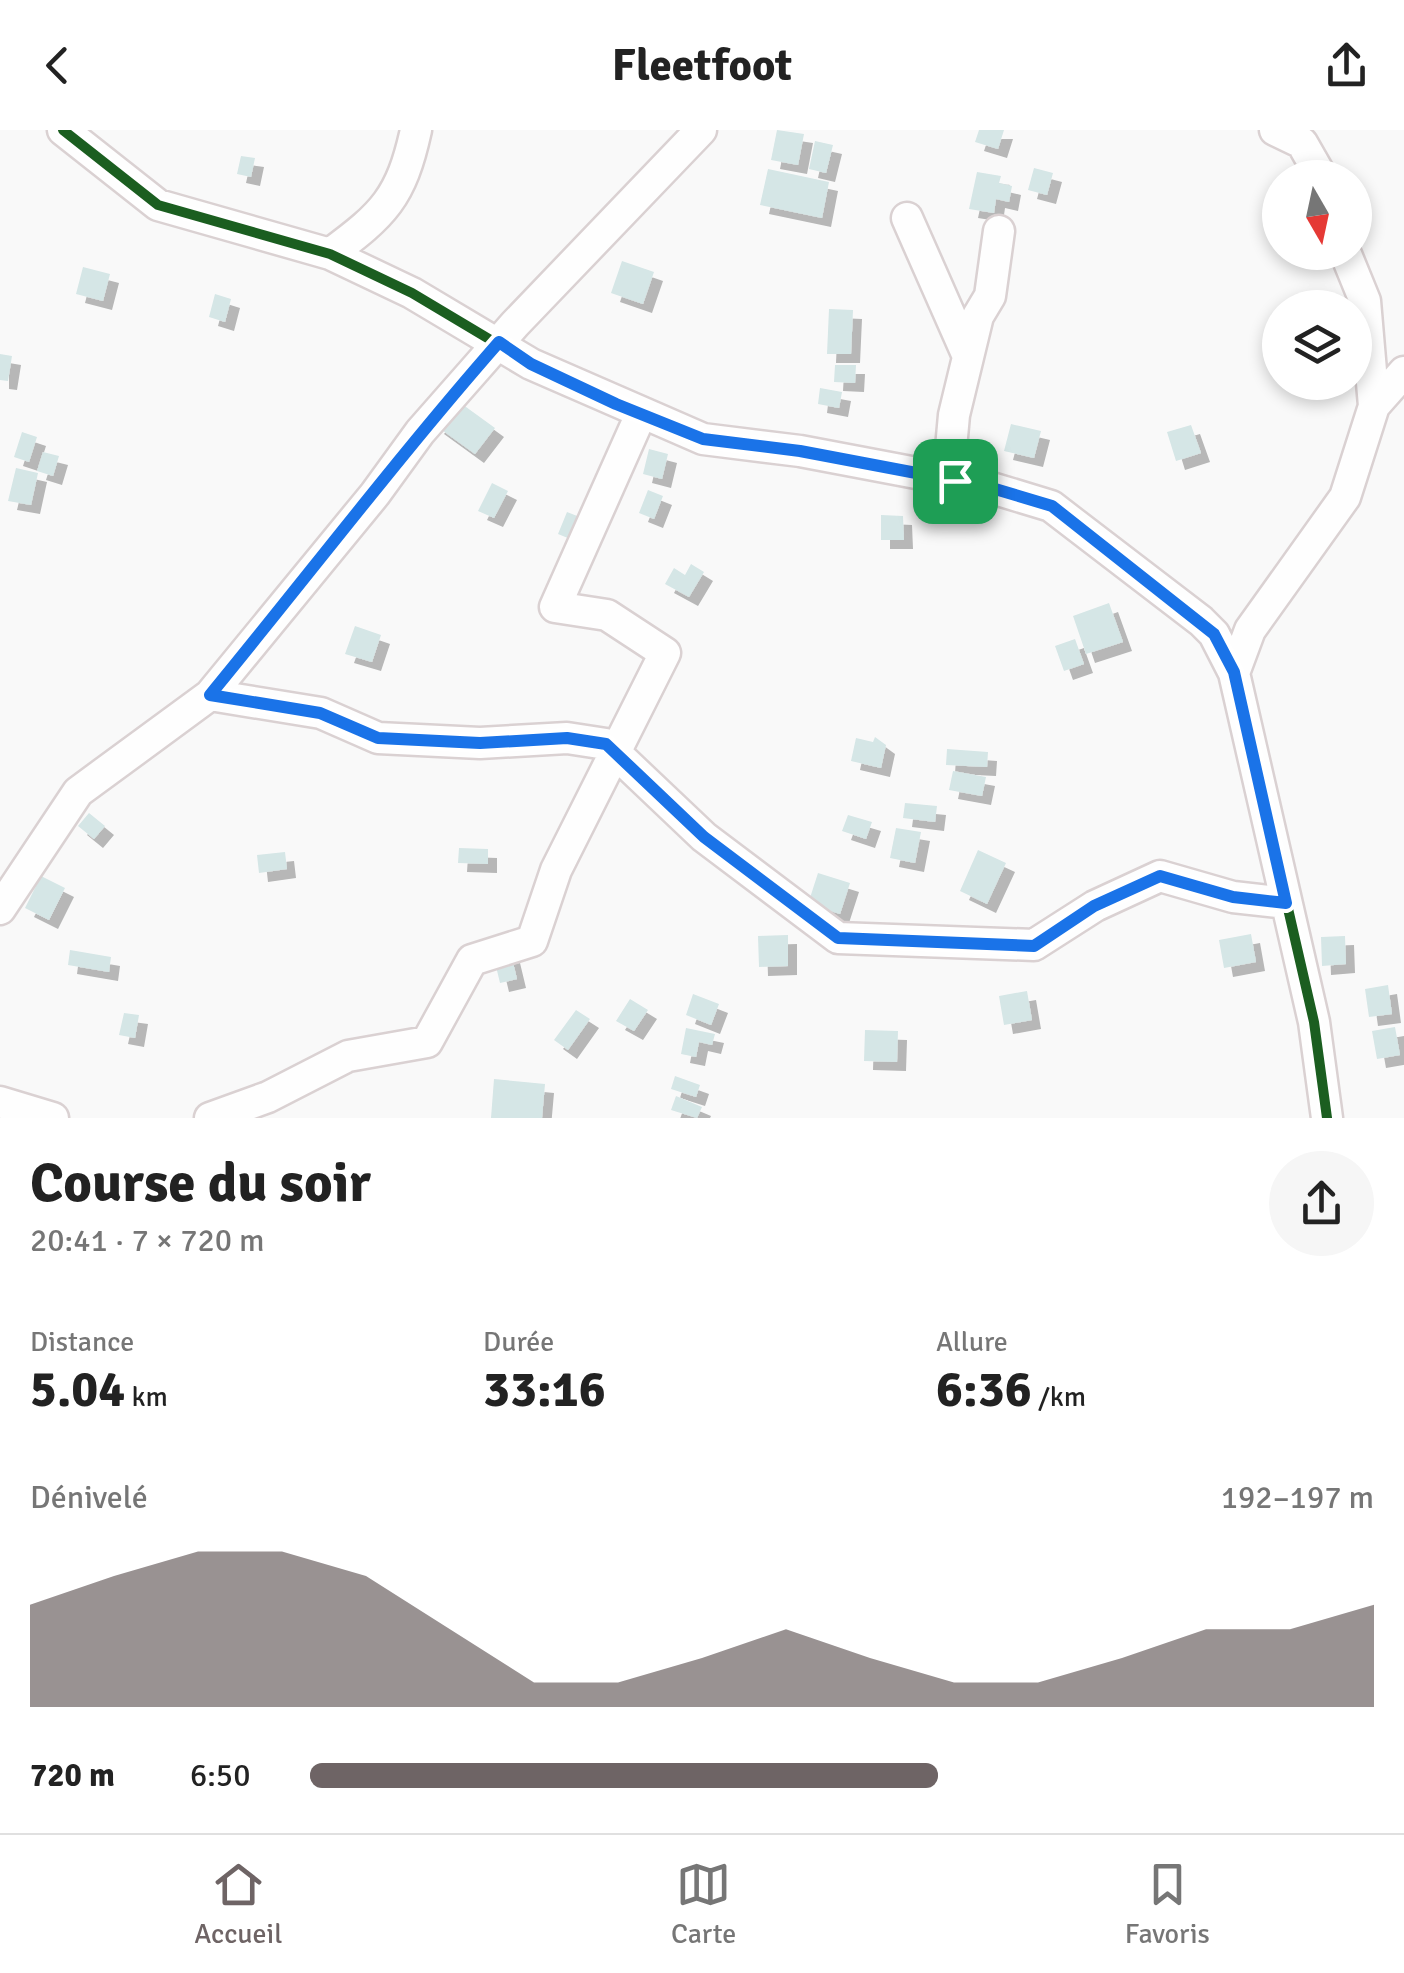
<!DOCTYPE html>
<html lang="fr">
<head>
<meta charset="utf-8">
<style>
  :root { --surface:#fff; --page:#f6f6f6; --text:#222; --muted:#767676; --line:#e0e0e0; --accent:#6e6465 }
  body { margin:0; font-family:Signika,sans-serif; background:var(--page); color:var(--text); height:100vh; display:flex; flex-direction:column; font-size:38px; white-space:nowrap }
  * { box-sizing:border-box; margin:0 }
  p { font-size:32px; color:var(--muted) }
  .icon { flex:none; width:55px; height:55px; fill:none; stroke:currentColor; stroke-width:2; stroke-linecap:round; stroke-linejoin:round }
  .map { position:relative; height:988px; overflow:hidden }
  .side { display:flex; flex-direction:column; background:var(--surface); flex:1 }
  .side>* { flex:none }
  .needle { width:65px; rotate:171deg }
  .tools { position:absolute; left:1262px; top:30px; display:grid; gap:20px }
  .tools a { display:grid; place-items:center; width:110px; height:110px; border-radius:50%; background:var(--surface); box-shadow:0 5px 15px #0003; font-size:50px }
  .pin { position:absolute; display:grid; place-items:center; width:85px; height:85px; color:#fff; margin:-42px; border-radius:20px; box-shadow:0 5px 15px #0006 }
  .round { display:grid; place-items:center; flex:none; width:105px; height:105px; border-radius:52px; background:var(--page) }
  .head { display:flex; align-items:center; justify-content:space-between; height:170px; padding:0 30px }
  h1 { font-size:55px; font-weight:800; line-height:75px }
  .metrics { display:grid; grid-template-columns:repeat(3,1fr); gap:15px; height:170px; padding:10px 30px }
  .metrics div { display:grid; align-content:center }
  .metrics b { font-size:50px; font-weight:800 }
  .metrics small { font-size:28px; font-weight:400 }
  .metrics p { font-size:28px }
  .chart { height:280px; padding:20px 30px }
  .chart p { display:flex; justify-content:space-between }
  .chart svg { width:100%; height:180px; margin-top:10px; fill:var(--accent); opacity:.7 }
  ul { padding:0 30px; list-style:none; font-size:32px }
  li { display:grid; grid-template-columns:160px 120px 1fr; align-items:center; height:75px }
  li i { height:25px; border-radius:12px; background:var(--accent) }
  header { display:flex; justify-content:space-between; align-items:center; height:130px; padding:0 30px; background:var(--surface); font-size:45px; font-weight:800 }
  .tab-bar { display:flex; justify-content:space-around; align-items:center; height:140px; border-top:2px solid var(--line); background:var(--surface); font-size:28px; color:var(--muted) }
  .tab-bar a { display:grid; justify-items:center; gap:5px }
  .tab-bar .current { color:var(--accent) }
  .map>svg:first-child { display:block }
</style>
</head>
<body>
<header><svg class="icon" aria-label="back" viewBox="0 0 24 24"><path d="M15 5l-7 7 7 7"/></svg>Fleetfoot<svg class="icon" aria-label="share" viewBox="0 0 24 24"><path d="M12 15V3M7 8l5-5 5 5M5 13v7h14v-7"/></svg></header>
<div class="map">
<svg width="1404" height="988" viewBox="0 0 1404 988">
  <defs>
    <filter id="shadow"><feDropShadow dx="9" dy="9" stdDeviation="0" flood-color="#0004"/></filter>
  </defs>
  <rect width="100%" height="100%" fill="#f9f9f9"/>
  <!-- building -->
  <path fill="#d5e6e6" filter="url(#shadow)" d="M 777,0 L 804,4 L 798,35 L 771,30 Z
    M 979,0 L 1004,0 L 998,19 L 975,12 Z
    M 815,11 L 833,15 L 826,43 L 809,39 Z
    M 241,26 L 255,28 L 251,47 L 237,44 Z
    M 1034,38 L 1053,43 L 1047,65 L 1028,60 Z
    M 768,39 L 829,52 L 822,88 L 760,75 Z
    M 977,42 L 1001,46 L 999,53 L 1012,56 L 1009,72 L 996,69 L 994,83 L 969,79 Z
    M 622,131 L 654,142 L 643,174 L 611,163 Z
    M 83,137 L 110,144 L 103,171 L 76,164 Z
    M 215,164 L 231,169 L 225,192 L 209,187 Z
    M 829,179 L 853,180 L 851,224 L 827,224 Z
    M 0,224 L 12,226 L 8,251 L 0,250 Z
    M 835,235 L 856,235 L 855,253 L 834,252 Z
    M 820,258 L 842,262 L 839,278 L 818,274 Z
    M 455,269 L 495,298 L 475,324 L 435,295 Z
    M 1011,294 L 1041,301 L 1034,328 L 1004,321 Z
    M 1191,295 L 1201,323 L 1176,331 L 1167,302 Z
    M 22,302 L 37,307 L 29,332 L 14,327 Z
    M 649,319 L 668,324 L 662,349 L 643,344 Z
    M 43,322 L 59,326 L 53,346 L 37,341 Z
    M 16,338 L 38,343 L 31,375 L 8,371 Z
    M 492,353 L 508,361 L 494,388 L 478,381 Z
    M 648,360 L 663,366 L 654,389 L 639,383 Z
    M 567,382 L 590,391 L 580,413 L 558,404 Z
    M 881,385 L 903,386 L 904,410 L 881,410 Z
    M 691,434 L 704,442 L 689,467 L 665,454 L 674,438 L 685,445 Z
    M 1109,473 L 1123,512 L 1086,524 L 1073,486 Z
    M 355,496 L 381,505 L 372,532 L 345,524 Z
    M 1075,509 L 1084,534 L 1064,541 L 1055,516 Z
    M 875,607 L 886,615 L 881,638 L 851,631 L 856,608 L 873,612 Z
    M 947,619 L 988,622 L 987,637 L 946,635 Z
    M 953,641 L 986,647 L 982,666 L 949,660 Z
    M 905,673 L 937,676 L 935,692 L 903,688 Z
    M 89,683 L 105,696 L 94,709 L 78,696 Z
    M 848,685 L 872,692 L 866,709 L 842,701 Z
    M 896,698 L 921,702 L 915,733 L 890,728 Z
    M 459,718 L 488,719 L 488,734 L 458,733 Z
    M 978,720 L 1006,733 L 987,774 L 960,761 Z
    M 285,722 L 287,739 L 259,743 L 257,725 Z
    M 818,743 L 850,753 L 840,784 L 808,774 Z
    M 41,746 L 65,758 L 49,790 L 25,778 Z
    M 1251,804 L 1256,832 L 1224,838 L 1219,810 Z
    M 788,805 L 788,836 L 759,837 L 758,806 Z
    M 1345,806 L 1346,834 L 1322,836 L 1321,807 Z
    M 70,820 L 111,827 L 109,842 L 68,835 Z
    M 511,824 L 517,849 L 500,853 L 494,828 Z
    M 1388,855 L 1392,884 L 1369,887 L 1365,859 Z
    M 1027,861 L 1032,890 L 1004,895 L 999,866 Z
    M 693,864 L 719,874 L 711,895 L 686,885 Z
    M 630,869 L 648,880 L 634,901 L 616,891 Z
    M 576,880 L 590,889 L 568,920 L 554,910 Z
    M 124,883 L 139,885 L 135,908 L 119,905 Z
    M 1395,897 L 1400,925 L 1377,929 L 1372,901 Z
    M 686,898 L 715,904 L 712,915 L 699,912 L 696,927 L 681,924 Z
    M 865,900 L 898,901 L 897,932 L 864,931 Z
    M 675,946 L 700,955 L 696,967 L 671,959 Z
    M 494,949 L 545,954 L 542,988 L 491,988 Z
    M 676,966 L 702,977 L 697,988 L 671,980 Z"/>
  <g fill="none" stroke-linecap="round" stroke-linejoin="round">
    <defs>
      <path id="street" d="M 63,0 L 158,75 L 330,124 L 412,163 L 531,234 L 703,309 L 800,321 L 985,356 L 1051,376 L 1201,491 L 1214,504 L 1234,543 L 1314,892 L 1327,988
        M 1275,0 L 1302,13 L 1322,48
        M 907,88 L 967,224
        M 1345,122 L 1365,171 L 1374,276
        M 330,124 C 384,84 401,68 416,0
        M 955,351 L 950,329 L 954,285 L 978,186 L 990,166 L 999,101
        M 1234,543 L 1250,500 L 1345,367 L 1374,276 L 1404,242
        M 210,565 L 321,583 L 378,608 L 480,613 L 567,608 L 606,614 L 704,707 L 838,808 L 1034,815 L 1095,776 L 1160,746 L 1233,767 L 1286,773
        M 0,779 L 78,662 L 210,565 L 375,364 L 420,302 L 515,194 L 701,0
        M 0,972 L 53,988
        M 210,988 L 268,967 L 348,926 L 427,912 L 472,830 L 532,811 L 556,740 L 665,523 L 607,485 L 555,477 L 641,284"/>
    </defs>
    <!-- street casing -->
    <use href="#street" stroke="#dad1d2" stroke-width="35"/>
    <!-- street -->
    <use href="#street" stroke="#fefefe" stroke-width="30"/>
    <defs>
      <path id="cycleway" d="M 63,0 L 158,75 L 330,124 L 412,163 L 531,234 L 703,309 L 800,321 L 985,356 L 1051,376 L 1201,491 L 1214,504 L 1234,543 L 1314,892 L 1327,988
        M 210,565 L 321,583 L 378,608 L 480,613 L 567,608 L 606,614 L 704,707 L 838,808 L 1034,815 L 1095,776 L 1160,746 L 1233,767 L 1286,773"/>
    </defs>
    <!-- cycleway casing -->
    <use href="#cycleway" stroke="#fff" stroke-width="16"/>
    <!-- cycleway -->
    <use href="#cycleway" stroke="#1b5e20" stroke-width="10"/>
  </g>
  <g fill="none" stroke-linecap="round" stroke-linejoin="round">
    <defs>
      <path id="route" d="M 499,212 L 531,234 L 616,274 L 703,309 L 800,321 L 985,356 L 1052,376 L 1214,504 L 1234,542 L 1286,773 L 1233,767 L 1160,746 L 1094,776 L 1034,816 L 838,808 L 704,707 L 606,614 L 567,608 L 480,613 L 378,608 L 320,583 L 210,565 C 307,447 399,326 499,212 Z"/>
    </defs>
    <!-- route casing -->
    <use href="#route" stroke="#fff" stroke-width="20"/>
    <!-- route -->
    <use href="#route" stroke="#1a73e8" stroke-width="12"/>
  </g>
</svg>
<div class="tools">
<a><svg class="needle" viewBox="-14 -14 28 28"><path d="M0-13l5 13h-10z" fill="#e53935"/><path d="M0 13l5-13h-10z" fill="#767676"/></svg></a>
<a><svg class="icon" aria-label="layers" viewBox="0 0 24 24"><path d="M12 4l9 5-9 5-9-5zM3 14l9 5 9-5"/></svg></a>
</div>
<div class="pin" style="left:955px;top:351px;background:#1e9e55"><svg class="icon" aria-label="arrive" viewBox="0 0 24 24"><path d="M6 21V4h12l-3 4 3 4H6"/></svg></div>
</div>
<section class="side">
<div class="head"><div><h1>Course du soir</h1><p>20:41 · 7 × 720 m</p></div><a class="round"><svg class="icon" aria-label="share" viewBox="0 0 24 24"><path d="M12 15V3M7 8l5-5 5 5M5 13v7h14v-7"/></svg></a></div>
<div class="metrics">
<div><p>Distance</p><b>5.04<small> km</small></b></div>
<div><p>Durée</p><b>33:16</b></div>
<div><p>Allure</p><b>6:36<small> /km</small></b></div>
</div>
<div class="chart"><p><span>Dénivelé</span>192–197 m</p>
<svg viewBox="0 0 160 44" preserveAspectRatio="none"><path d="M0 44V19L10 12L20 6L30 6L40 12L50 25L60 38L70 38L80 32L90 25L100 32L110 38L120 38L130 32L140 25L150 25L160 19V44z"/></svg>
</div>
<ul>
<li><b>720 m</b>6:50<i style="width:59%"></i></li>
</ul>
</section>
<nav class="tab-bar">
<a class="current"><svg class="icon" aria-label="home" viewBox="0 0 24 24"><path d="M3 11l9-7 9 7M6 9v11h12V9"/></svg>Accueil</a>
<a><svg class="icon" aria-label="map" viewBox="0 0 24 24"><path d="M3 6l6-2 6 2 6-2v14l-6 2-6-2-6 2zM9 4v14M15 6v14"/></svg>Carte</a>
<a><svg class="icon" aria-label="saved" viewBox="0 0 24 24"><path d="M7 4h10v16l-5-4-5 4z"/></svg>Favoris</a>
</nav>
</body>
</html>
